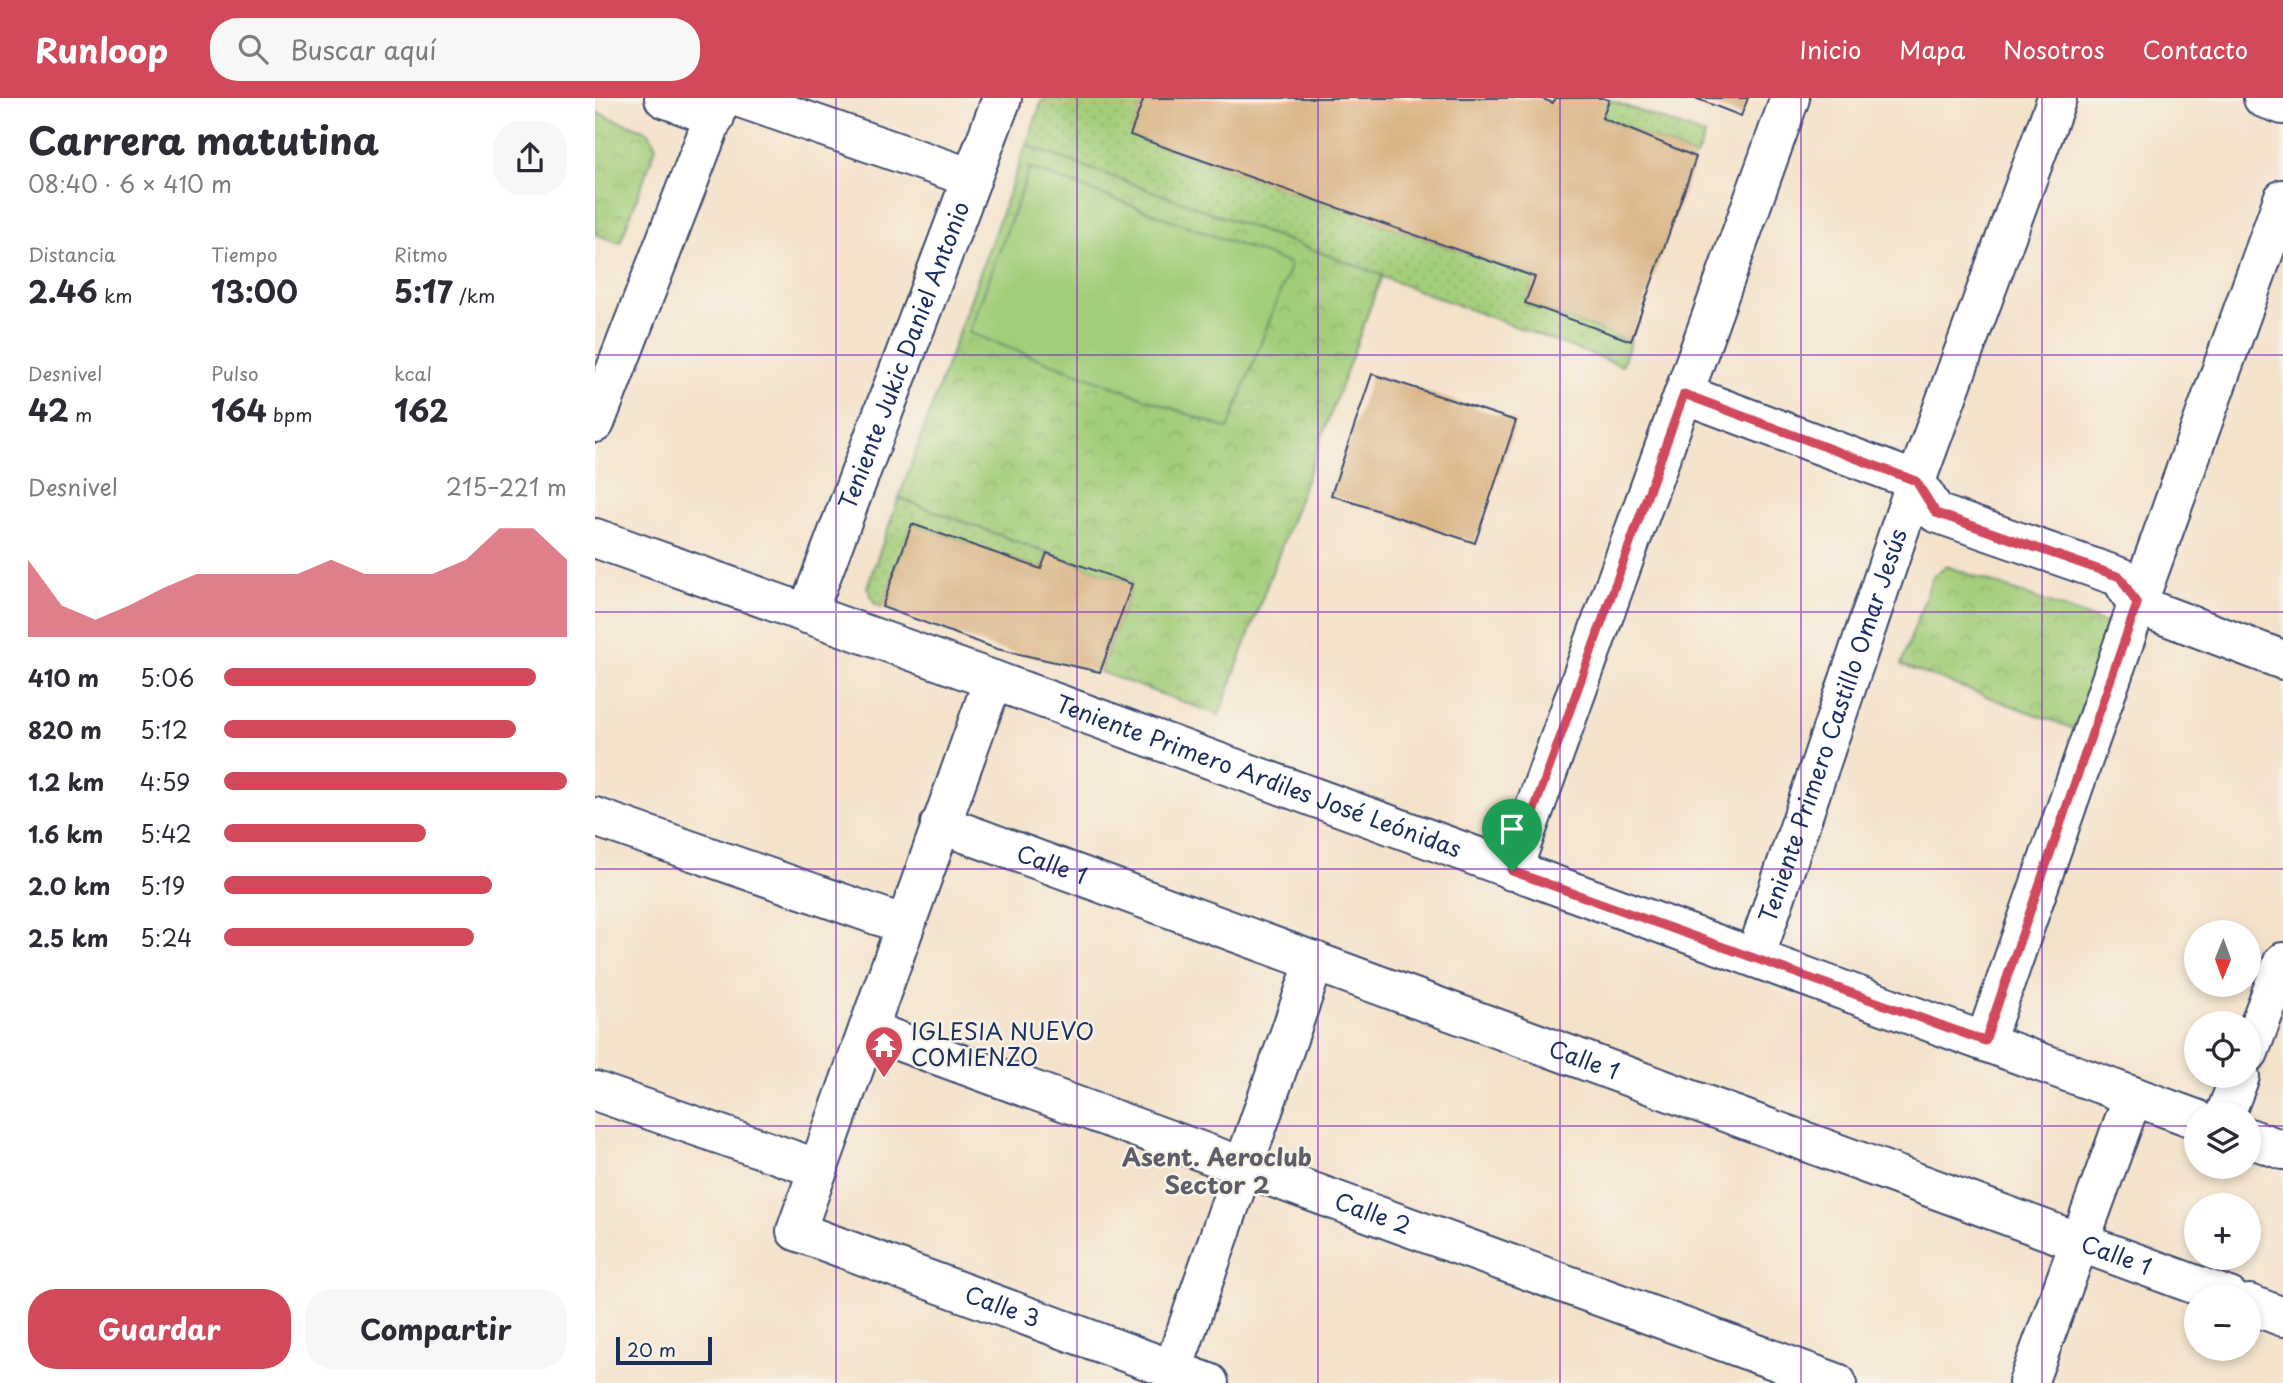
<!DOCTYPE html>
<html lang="es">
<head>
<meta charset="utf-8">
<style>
  :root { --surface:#fff; --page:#f7f7f7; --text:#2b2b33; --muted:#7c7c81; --accent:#d1495b }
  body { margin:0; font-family:"Playpen Sans",sans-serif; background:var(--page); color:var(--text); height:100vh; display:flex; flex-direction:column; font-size:26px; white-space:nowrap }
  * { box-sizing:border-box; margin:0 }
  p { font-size:23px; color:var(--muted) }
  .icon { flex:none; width:38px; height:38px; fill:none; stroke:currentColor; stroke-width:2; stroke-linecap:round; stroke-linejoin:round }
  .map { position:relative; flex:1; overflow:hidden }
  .side { display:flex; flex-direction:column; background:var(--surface); width:595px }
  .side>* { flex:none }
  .needle { width:46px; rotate:181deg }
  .controls { position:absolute; left:1589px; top:822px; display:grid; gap:14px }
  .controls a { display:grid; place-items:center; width:77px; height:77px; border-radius:50%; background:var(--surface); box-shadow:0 4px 10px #0003; font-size:35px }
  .scale { position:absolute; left:21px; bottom:18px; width:96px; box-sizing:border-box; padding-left:7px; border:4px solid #1b2f5e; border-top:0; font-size:19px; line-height:24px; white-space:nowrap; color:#1b2f5e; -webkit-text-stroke:5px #f7f3e8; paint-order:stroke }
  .pin { position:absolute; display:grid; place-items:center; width:60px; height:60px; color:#fff; margin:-72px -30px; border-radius:50% 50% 50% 0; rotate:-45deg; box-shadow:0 0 7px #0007 }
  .pin .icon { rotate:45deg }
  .round { display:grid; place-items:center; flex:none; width:74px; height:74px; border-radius:28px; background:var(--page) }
  .head { display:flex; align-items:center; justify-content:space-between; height:119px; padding:0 28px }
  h1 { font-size:38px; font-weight:700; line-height:52px }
  .stats { display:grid; grid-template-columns:repeat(3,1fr); gap:10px; height:119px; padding:7px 28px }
  .stats div { display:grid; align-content:center }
  .stats b { font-size:30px; font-weight:700 }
  .stats small { font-size:19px; font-weight:400 }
  .stats p { font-size:19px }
  .chart { height:196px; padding:14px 28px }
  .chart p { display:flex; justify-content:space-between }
  .chart svg { width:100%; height:126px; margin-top:7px; fill:var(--accent); opacity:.7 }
  .cta { display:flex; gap:14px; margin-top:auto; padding:14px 28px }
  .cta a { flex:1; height:80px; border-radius:28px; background:var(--accent); color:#fff; font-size:28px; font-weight:700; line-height:80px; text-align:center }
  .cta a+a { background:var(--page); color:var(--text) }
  ul { padding:0 28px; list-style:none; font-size:23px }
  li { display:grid; grid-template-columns:112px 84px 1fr; align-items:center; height:52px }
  li i { height:18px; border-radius:9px; background:var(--accent) }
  header { display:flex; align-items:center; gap:42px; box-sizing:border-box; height:98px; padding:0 35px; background:var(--accent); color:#fff }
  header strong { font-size:33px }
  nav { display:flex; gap:38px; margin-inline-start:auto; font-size:24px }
  .search { width:490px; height:63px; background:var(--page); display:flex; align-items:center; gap:18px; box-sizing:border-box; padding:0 24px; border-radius:28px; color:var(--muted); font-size:26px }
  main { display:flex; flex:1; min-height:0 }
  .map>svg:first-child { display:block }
</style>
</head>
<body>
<header>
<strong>Runloop</strong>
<div class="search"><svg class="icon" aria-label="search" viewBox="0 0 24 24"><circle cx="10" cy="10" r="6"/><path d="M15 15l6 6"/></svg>Buscar aquí</div>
<nav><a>Inicio</a><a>Mapa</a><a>Nosotros</a><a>Contacto</a></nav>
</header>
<main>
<section class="side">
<div class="head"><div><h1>Carrera matutina</h1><p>08:40 · 6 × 410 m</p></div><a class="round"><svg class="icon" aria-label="share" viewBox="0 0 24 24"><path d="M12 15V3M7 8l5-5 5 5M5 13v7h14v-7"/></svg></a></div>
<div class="stats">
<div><p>Distancia</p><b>2.46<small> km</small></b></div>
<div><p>Tiempo</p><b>13:00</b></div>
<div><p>Ritmo</p><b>5:17<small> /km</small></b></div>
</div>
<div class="stats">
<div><p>Desnivel</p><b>42<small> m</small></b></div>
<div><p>Pulso</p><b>164<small> bpm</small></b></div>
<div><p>kcal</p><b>162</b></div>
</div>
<div class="chart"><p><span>Desnivel</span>215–221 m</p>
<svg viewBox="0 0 160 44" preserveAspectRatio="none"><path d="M0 44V17L10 33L20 38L30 33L40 27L50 22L60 22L70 22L80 22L90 17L100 22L110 22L120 22L130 17L140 6L150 6L160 17V44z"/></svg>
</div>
<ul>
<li><b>410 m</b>5:06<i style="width:91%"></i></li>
<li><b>820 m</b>5:12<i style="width:85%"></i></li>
<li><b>1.2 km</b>4:59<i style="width:100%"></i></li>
<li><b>1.6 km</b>5:42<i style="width:59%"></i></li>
<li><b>2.0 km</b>5:19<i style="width:78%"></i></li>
<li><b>2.5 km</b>5:24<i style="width:73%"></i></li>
</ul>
<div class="cta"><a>Guardar</a><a>Compartir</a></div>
</section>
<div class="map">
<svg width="1688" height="1285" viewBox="0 0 1688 1285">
  <defs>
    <pattern id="grass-dots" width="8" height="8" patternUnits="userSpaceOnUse" patternTransform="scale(1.75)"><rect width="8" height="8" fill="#a3cd79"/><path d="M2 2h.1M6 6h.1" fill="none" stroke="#8cb06b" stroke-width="1.8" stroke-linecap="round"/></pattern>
    <pattern id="park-crowns" width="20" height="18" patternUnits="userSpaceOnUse" patternTransform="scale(1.75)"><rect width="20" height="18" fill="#a3cd79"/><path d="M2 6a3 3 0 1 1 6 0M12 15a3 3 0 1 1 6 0" fill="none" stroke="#8cb06b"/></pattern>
  </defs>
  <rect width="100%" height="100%" fill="#f7f3e8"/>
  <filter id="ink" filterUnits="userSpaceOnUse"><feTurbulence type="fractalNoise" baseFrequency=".0143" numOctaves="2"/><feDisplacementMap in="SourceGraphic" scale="14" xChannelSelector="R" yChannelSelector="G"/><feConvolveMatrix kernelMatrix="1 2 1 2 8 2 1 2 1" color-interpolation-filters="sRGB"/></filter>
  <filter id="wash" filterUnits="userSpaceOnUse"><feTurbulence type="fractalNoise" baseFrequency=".00686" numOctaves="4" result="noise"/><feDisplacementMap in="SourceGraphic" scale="28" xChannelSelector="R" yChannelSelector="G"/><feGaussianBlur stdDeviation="1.57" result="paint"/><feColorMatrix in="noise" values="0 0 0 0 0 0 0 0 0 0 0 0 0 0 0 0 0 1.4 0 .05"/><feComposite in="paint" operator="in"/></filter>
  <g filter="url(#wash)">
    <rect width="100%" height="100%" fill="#f4e2cb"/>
    <!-- grass -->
    <path fill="url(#grass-dots)" stroke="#5f7e6c" stroke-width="2" d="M 448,0 L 549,0 L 536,37 L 940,179 L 931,206 L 1036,243 L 1027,268 L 431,47 Z
      M 1014,2 L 1110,37 L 1101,59 L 1007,20 Z
      M 304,400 L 452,455 L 446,471 L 317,426 L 287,509 L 280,506 L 272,489 Z"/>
    <!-- park -->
    <path fill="url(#park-crowns)" stroke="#5f7e6c" stroke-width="2" d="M 0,14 L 54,34 L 61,49 L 25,145 L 0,136 Z
      M 431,47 L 787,177 L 624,617 L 505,574 L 537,486 L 304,400 Z
      M 1351,468 L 1524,530 L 1485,633 L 1306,567 L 1338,478 Z"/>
    <!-- pitch -->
    <path fill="#a3cd79" stroke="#5f7e6c" stroke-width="2" d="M 435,70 L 696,166 L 633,331 L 374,235 Z"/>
    <g id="blocks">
      <!-- building -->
      <path fill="#d9b483" d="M 549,0 L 945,0 L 958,5 L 960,0 L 1008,0 L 1014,2 L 1007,20 L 1101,59 L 1036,243 L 930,205 L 940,179 L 535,37 Z
        M 1100,0 L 1153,0 L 1146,18 Z
        M 777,276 L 921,323 L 880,445 L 736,397 Z
        M 317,426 L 446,471 L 452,455 L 537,486 L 505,574 L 402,551 L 287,509 Z"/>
    </g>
  </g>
  <g filter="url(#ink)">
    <use href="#blocks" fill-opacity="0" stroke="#3c4a6e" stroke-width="2"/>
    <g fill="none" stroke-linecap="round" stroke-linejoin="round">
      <defs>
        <g id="minor">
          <path d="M 69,0 L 120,19"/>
          <path d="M 145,0 L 377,80"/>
          <path d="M 1668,0 L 1688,7"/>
          <path d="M 1089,296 L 1321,383 L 1341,415 L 1525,479 L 1542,507 L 1688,562"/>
          <path d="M 0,325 L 126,0"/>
          <path id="s1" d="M 0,440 L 398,582 L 1601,1021"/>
          <path id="s2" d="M 212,516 L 407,0"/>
          <path id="s3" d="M 398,582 L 201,1133 L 614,1285"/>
          <path d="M 0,719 L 310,827"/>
          <path id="s4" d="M 345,726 L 1634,1199"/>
          <path d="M 917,773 L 1195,0"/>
          <path id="s5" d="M 1160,860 L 1321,383 L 1462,0"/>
          <path id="s6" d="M 273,932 L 1242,1285"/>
          <path d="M 1390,943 L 1542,507 L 1688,101"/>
          <path d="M 1654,954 L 1688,864"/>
          <path d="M 0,993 L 224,1071"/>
          <path d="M 1630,1017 L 1645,978"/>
          <path d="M 1654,1040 L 1688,1052"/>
          <path d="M 1654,1206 L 1688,1219"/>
          <path d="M 578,1271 L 720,863"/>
          <path d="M 1433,1285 L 1538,998"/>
        </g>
      </defs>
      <!-- minor casing -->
      <use href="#minor" stroke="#3c4a6e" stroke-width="42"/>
      <!-- minor -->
      <use href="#minor" stroke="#fff" stroke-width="38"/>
    </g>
  </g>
  <g fill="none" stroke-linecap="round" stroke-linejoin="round" filter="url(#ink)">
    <defs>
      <path id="route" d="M 1089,296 L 1321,383 L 1341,415 L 1525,479 L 1542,506 L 1390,943 L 917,773 Z"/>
    </defs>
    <!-- route casing -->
    <use href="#route" stroke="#fff" stroke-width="14"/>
    <!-- route -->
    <use href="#route" stroke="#d1495b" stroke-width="9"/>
  </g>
  <!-- grid -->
  <path fill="none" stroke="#7b2cbf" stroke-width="2" stroke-opacity="0.55" d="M 241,0 L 241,1285M 482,0 L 482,1285M 723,0 L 723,1285M 965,0 L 965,1285M 1206,0 L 1206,1285M 1447,0 L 1447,1285M 0,257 L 1688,257M 0,514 L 1688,514M 0,771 L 1688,771M 0,1028 L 1601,1028M 1654,1028 L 1688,1028"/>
  <!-- icons -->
  <defs>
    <symbol id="temple-pin" viewBox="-11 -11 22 30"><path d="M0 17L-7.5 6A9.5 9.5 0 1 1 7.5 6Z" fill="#d1495b" stroke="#f7f3e8"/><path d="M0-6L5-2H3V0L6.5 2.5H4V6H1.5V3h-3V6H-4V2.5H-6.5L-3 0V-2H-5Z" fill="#fff"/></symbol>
  </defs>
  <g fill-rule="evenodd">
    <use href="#temple-pin" x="267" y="925" width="44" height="60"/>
  </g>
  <g text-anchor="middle" stroke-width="5" stroke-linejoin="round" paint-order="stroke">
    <!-- street labels -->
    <g font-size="23" fill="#1b2f5e" stroke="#f7f3e8">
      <text dy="8" stroke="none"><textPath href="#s2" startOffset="276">Teniente Jukic Daniel Antonio</textPath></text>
      <text dy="8" stroke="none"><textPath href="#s5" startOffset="245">Teniente Primero Castillo Omar Jesús</textPath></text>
      <text dy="8" stroke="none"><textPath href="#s1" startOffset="705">Teniente Primero Ardiles José Leónidas</textPath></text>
      <text dy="8" stroke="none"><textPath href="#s4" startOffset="119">Calle 1</textPath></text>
      <text dy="8" stroke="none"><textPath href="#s4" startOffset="686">Calle 1</textPath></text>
      <text dy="8" stroke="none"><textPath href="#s6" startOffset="537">Calle 2</textPath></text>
      <text dy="8" stroke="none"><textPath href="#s4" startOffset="1253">Calle 1</textPath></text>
      <text dy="8" stroke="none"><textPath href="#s3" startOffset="805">Calle 3</textPath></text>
    </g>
    <!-- poi labels -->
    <g font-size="23" fill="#1b2f5e" stroke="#f7f3e8" text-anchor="start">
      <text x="316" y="942">IGLESIA NUEVO<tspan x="316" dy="26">COMIENZO</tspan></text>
    </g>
    <!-- neighbourhood labels -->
    <g font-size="24" font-weight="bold" fill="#5e5e6b" stroke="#f7f3e8">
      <text x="622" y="1068">Asent. Aeroclub<tspan x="622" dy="28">Sector 2</tspan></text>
    </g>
  </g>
</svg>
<div class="controls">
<a><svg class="needle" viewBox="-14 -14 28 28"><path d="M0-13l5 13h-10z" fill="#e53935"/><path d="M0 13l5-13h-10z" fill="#7c7c81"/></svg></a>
<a><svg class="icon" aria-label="locate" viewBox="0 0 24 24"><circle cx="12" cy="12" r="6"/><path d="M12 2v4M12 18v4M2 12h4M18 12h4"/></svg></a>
<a><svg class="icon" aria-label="layers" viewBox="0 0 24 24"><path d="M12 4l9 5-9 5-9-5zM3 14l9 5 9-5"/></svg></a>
<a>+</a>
<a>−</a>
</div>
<div class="scale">20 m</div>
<div class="pin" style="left:917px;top:773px;background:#1e9e55"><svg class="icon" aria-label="arrive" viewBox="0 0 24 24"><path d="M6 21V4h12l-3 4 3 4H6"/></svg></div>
</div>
</main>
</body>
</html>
